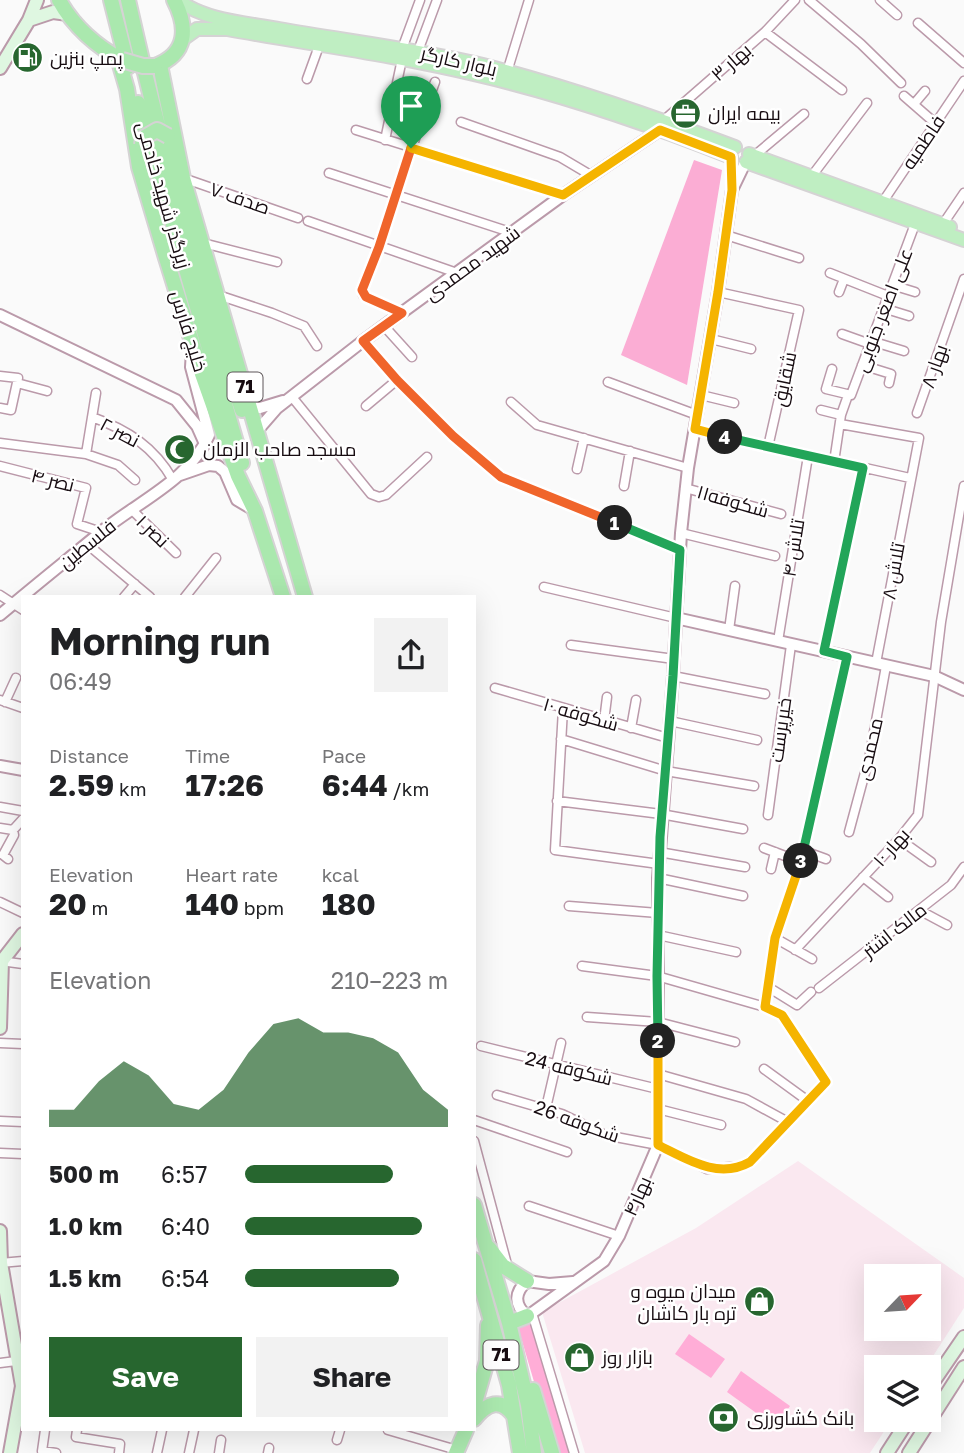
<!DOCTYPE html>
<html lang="en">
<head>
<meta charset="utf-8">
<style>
  :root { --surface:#fff; --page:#f2f2f2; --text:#202124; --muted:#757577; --accent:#27662f }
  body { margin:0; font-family:"Golos Text",Cairo,sans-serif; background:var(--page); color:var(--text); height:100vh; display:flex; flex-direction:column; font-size:26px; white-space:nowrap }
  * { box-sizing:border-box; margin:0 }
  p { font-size:23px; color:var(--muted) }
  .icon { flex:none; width:38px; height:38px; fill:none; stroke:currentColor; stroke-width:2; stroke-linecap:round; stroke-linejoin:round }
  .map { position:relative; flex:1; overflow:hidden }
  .details { position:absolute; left:21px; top:595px; width:455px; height:836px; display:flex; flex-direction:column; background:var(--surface); border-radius:0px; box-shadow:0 7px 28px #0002 }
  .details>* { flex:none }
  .needle { width:46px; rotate:65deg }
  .fabs { position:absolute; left:864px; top:1264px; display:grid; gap:14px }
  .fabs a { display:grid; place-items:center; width:77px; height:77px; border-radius:0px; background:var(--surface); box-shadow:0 7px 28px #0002; font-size:35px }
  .pin { position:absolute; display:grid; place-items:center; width:60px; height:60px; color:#fff; margin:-72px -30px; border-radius:50% 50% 50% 0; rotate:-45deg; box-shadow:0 0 7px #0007 }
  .pin .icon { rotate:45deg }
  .km { position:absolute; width:35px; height:35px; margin:-18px; border-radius:50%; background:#222; color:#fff; font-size:19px; line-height:35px; text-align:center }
  .round { display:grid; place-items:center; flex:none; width:74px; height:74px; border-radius:0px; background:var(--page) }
  .head { display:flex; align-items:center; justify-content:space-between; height:119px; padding:0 28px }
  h1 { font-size:38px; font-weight:700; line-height:52px }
  .stats { display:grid; grid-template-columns:repeat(3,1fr); gap:10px; height:119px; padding:7px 28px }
  .stats div { display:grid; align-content:center }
  .stats b { font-size:30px; font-weight:700 }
  .stats small { font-size:19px; font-weight:400 }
  .stats p { font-size:19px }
  .chart { height:196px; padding:14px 28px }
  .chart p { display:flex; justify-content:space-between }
  .chart svg { width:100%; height:126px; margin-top:7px; fill:var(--accent); opacity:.7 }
  .cta { display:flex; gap:14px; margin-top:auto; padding:14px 28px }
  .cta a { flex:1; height:80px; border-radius:0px; background:var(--accent); color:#fff; font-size:28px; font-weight:700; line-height:80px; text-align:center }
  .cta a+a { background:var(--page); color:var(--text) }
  ul { padding:0 28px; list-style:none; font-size:23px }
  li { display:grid; grid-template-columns:112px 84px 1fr; align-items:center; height:52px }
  li i { height:18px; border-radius:9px; background:var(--accent) }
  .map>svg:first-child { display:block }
</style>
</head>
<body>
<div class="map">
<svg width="964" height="1453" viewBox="0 0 964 1453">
  <rect width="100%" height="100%" fill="#fafafa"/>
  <!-- built -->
  <path fill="#fae8f0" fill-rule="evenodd" d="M 798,1161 L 964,1278 L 964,1308 L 926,1367 L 877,1367 L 877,1419 L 892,1419 L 870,1453 L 585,1453 L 542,1312 L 696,1228 ZM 877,1276 L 929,1276 L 929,1328 L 877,1328 Z"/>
  <!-- green -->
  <path fill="#fbadd4" d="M 694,160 L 722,170 L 687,385 L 621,355 Z"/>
  <!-- forest -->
  <path fill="#ffadd7" d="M 531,1318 L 572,1453 L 555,1453 L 517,1324 Z
    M 689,1334 L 725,1359 L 711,1378 L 675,1354 Z
    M 741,1371 L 790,1406 L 776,1427 L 727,1392 Z"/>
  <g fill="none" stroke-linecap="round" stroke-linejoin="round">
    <defs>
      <path id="minor" d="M 809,0 L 861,44 L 901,83
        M 880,0 L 897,15
        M 918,23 L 964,63
        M 765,32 L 842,90
        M 402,49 L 420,0
        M 418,51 L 437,0
        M 507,72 L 529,0
        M 307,79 L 319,46
        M 904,96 L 935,123
        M 914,104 L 925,91
        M 663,121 L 765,32 L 795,0
        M 461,122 L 560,157 L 592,176
        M 356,130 L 563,195
        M 385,140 L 402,59
        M 754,156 L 804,114
        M 329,173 L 513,233
        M 811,177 L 867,103
        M 183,178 L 298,218
        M 882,203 L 964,81
        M 308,221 L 457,273
        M 943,224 L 964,193
        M 726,235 L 799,258
        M 203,243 L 277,262
        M 830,273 L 888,296
        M 892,285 L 915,292
        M 718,292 L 799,310 L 768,447
        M 839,292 L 844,279
        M 218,295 L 272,313 L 304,326 L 317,346
        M 883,308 L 909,316
        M 402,313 L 366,297 L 363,295 L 362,290 C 390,222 409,151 435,82
        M 384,326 L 412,357
        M 842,334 L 870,344
        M 711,339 L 751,349
        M 363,341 L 397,380 L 453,436 L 501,477 L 680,550
        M 871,341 L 904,351
        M 862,365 L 891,374 L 889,383
        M 832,369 L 826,389 L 851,395 L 915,224
        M 0,376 L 18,378 L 11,410 L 0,408
        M 608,382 L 697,415
        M 17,383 L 47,391
        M 701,395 L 734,403
        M 292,397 L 371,494 L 379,497 L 386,495 L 427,457
        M 511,402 L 537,425 L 688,468
        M 366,406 L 397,380
        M 821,410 L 841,415
        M 917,413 L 964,279
        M 92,417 C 128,430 154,447 173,480
        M 840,424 L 919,438 L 876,663
        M 695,430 L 910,478
        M 0,443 L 86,454 L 96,393
        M 86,454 L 118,465 L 135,480
        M 834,462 L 841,415 L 847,398
        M 0,466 L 86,488 L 77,524 L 101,532
        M 577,469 L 584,438
        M 624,486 L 630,451
        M 685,488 L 781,514
        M 131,509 L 176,553
        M 681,533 L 775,556
        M 87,544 L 150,597
        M 544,587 L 676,618
        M 0,595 L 23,610
        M 124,597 L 135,584
        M 185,597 L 216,558
        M 729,630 L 735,586
        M 778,641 L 808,456
        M 571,645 L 674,659
        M 824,651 L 863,468
        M 673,676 L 765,694
        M 495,688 L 668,738
        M 0,700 L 23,708
        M 5,702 L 16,678
        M 563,709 L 555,850 L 659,864
        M 604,721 L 607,697
        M 670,721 L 757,740
        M 631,728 L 636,700
        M 561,739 L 666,771 L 754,786
        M 557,801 L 661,814 L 743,829
        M 0,807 L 23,811
        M 768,815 L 791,645
        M 0,828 L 13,830
        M 849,832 L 870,754 L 886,666
        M 899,839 L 931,862
        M 764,848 L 801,862
        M 804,851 L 826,859
        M 659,852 L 745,867
        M 8,859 L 3,855 L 14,835 L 13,830 L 23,819
        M 771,869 L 775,852
        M 863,877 L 888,897
        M 658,878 L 743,896
        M 0,902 L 23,913
        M 569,906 L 658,913
        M 919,910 L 947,925
        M 658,935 L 736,952
        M 775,938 L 812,959
        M 795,950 L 899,839 L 918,815 L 941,622 L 964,486
        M 0,961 L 23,964
        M 768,987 L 797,1005 L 811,992
        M 819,988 L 951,885 L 964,867
        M 765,1007 L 775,938 L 803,855 L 847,657
        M 587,1017 L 658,1022 L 735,1042
        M 0,1043 L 23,1044
        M 481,1046 L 658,1089
        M 764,1069 L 808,1101
        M 658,1074 L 746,1099 L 788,1122
        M 497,1095 L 562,1114 L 605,1135 L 658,1145 L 707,1169 L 742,1166 L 750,1162 L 826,1082 L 782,1015 L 765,1007 L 657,976 L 582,966
        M 546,1108 L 561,1043
        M 658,1109 L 721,1125
        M 474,1120 L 567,1152
        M 0,1121 L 23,1122
        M 474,1141 L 508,1268
        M 0,1153 L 23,1154
        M 529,1206 L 619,1236
        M 0,1263 L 23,1261
        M 532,1313 L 574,1453
        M 0,1363 L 16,1361
        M 45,1430 L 42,1451 L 56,1453
        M 77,1430 L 76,1437 L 120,1444 L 119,1453
        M 388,1430 L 457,1450
        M 337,1440 L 340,1430
        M 157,1453 L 162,1430
        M 189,1453 L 194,1430
        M 219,1453 L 221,1440
        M 268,1453 L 269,1448"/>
      <path id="tertiary" d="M 732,190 L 745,163
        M 0,315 L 176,400 L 197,426 L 205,444
        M 251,408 L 260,408 L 283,401
        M 257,431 L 277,408 L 363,341 L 563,195 L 660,130
        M 180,475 L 209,465 L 218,466 L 225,472 L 237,500 L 254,510
        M 0,615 C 33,587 67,560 101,532 C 137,502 190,480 209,435 L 191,367 L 192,351
        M 676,618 L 934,676 L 964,690
        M 0,766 L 23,770
        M 573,1282 L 549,1284 L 527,1281 C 515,1292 513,1304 527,1316 L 532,1313 L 604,1261 L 619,1236 L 658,1145 L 658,878 L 673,676 L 681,533 L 688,468 L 718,292 L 732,190 L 732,160"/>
      <path id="secondary" d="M 29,20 L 53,12 L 68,14
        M 0,68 L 29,20 L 37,0
        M 0,1028 L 2,961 L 23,934
        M 0,1231 L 1,1263 L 22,1386 L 10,1453
        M 929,1388 L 964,1337
        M 887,1453 L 909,1419
        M 909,1453 L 964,1367"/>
      <path id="primary" d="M 178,0 C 205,21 247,23 279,29 C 347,41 416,49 483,65 C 569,87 652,116 735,147
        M 183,39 L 197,29 L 227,29 C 310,44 395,55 478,75 C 564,95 648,124 731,157
        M 749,154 L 950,227
        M 746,162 L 964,240"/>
      <path id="trunk" d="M 59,0 C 73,26 97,47 122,60
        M 111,0 L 128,67
        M 128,0 C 159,138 196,276 242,410
        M 118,58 L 127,89 L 139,167 L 166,258 L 202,374 L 238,476 L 255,511 L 283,597
        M 160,65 L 183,178 L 305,597
        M 155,66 C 188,54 188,27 174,0
        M 138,103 L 242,463
        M 474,1205 L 509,1323 L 528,1405 L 534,1453
        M 489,1248 L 503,1266 L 527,1281
        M 474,1260 L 509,1385 L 520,1453
        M 509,1323 L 527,1316
        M 533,1390 L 552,1453
        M 474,1406 L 487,1361 L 488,1325
        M 474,1419 C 487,1403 501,1397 514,1416
        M 456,1453 L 466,1430"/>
    </defs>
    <!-- minor casing -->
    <use href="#minor" stroke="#bb9aaa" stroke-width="11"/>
    <!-- tertiary casing -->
    <use href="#tertiary" stroke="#bb9aaa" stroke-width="14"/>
    <!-- secondary casing -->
    <use href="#secondary" stroke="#bb9aaa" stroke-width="16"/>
    <!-- primary casing -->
    <use href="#primary" stroke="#d5d3d4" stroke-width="16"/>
    <!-- trunk casing -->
    <use href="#trunk" stroke="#d5d3d4" stroke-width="18"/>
    <!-- minor -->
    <use href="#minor" stroke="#fff" stroke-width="8"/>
    <!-- tertiary -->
    <use href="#tertiary" stroke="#fff" stroke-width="10"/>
    <!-- secondary -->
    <use href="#secondary" stroke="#dff7e1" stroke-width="12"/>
    <!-- primary -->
    <use href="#primary" stroke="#bfeec2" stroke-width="12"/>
    <!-- trunk -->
    <use href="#trunk" stroke="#aae8ae" stroke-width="14"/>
    <defs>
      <path id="trunk-bridge" d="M 122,60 L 143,66 L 155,66
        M 142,145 L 143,138 L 157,130 L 168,136"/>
    </defs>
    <!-- trunk-bridge casing -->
    <use href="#trunk-bridge" stroke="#d5d3d4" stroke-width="18" stroke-linecap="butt"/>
    <!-- trunk-bridge -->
    <use href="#trunk-bridge" stroke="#aae8ae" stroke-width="14"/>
  </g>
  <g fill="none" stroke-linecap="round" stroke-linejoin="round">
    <defs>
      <path id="split-1" d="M 411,148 L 379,247 L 362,290 L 366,297 L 402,313 L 363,341 L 397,380 L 453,436 L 501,477 L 615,523"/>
      <path id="split-2" d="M 615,523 L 680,550 L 673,676 L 660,837 L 657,976 L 658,1041"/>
      <path id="split-3" d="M 658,1041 L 658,1145 C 687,1159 718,1180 750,1162 L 826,1082 L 782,1015 L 765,1007 L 775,938 L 801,861"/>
      <path id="split-4" d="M 725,437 L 863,468 L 824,651 L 847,657 L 801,861"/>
      <path id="split-5" d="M 411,148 L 563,195 L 660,130 L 731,157 L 732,190 L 718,292 L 695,429 L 725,437"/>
    </defs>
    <!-- split-1 casing -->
    <use href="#split-1" stroke="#fff" stroke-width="14"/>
    <!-- split-2 casing -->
    <use href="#split-2" stroke="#fff" stroke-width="14"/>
    <!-- split-3 casing -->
    <use href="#split-3" stroke="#fff" stroke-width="14"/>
    <!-- split-4 casing -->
    <use href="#split-4" stroke="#fff" stroke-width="14"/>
    <!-- split-5 casing -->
    <use href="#split-5" stroke="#fff" stroke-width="14"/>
    <!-- split-1 -->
    <use href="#split-1" stroke="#f0652b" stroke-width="9"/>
    <!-- split-2 -->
    <use href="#split-2" stroke="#22a559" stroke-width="9"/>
    <!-- split-3 -->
    <use href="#split-3" stroke="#f5b400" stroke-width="9"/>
    <!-- split-4 -->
    <use href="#split-4" stroke="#22a559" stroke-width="9"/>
    <!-- split-5 -->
    <use href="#split-5" stroke="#f5b400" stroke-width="9"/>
  </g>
  <!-- icons -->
  <defs>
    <symbol id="fuel-disc" viewBox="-11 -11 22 22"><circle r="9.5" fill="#27662f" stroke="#fff"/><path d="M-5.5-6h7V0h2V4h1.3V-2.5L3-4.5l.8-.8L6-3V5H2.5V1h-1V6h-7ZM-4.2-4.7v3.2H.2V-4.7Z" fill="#fff"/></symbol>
    <symbol id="office-disc" viewBox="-11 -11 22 22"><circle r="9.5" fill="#27662f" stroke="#fff"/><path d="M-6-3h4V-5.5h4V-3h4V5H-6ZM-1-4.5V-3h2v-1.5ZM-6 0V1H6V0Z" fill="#fff"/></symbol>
    <symbol id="mosque-disc" viewBox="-11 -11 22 22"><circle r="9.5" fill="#27662f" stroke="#fff"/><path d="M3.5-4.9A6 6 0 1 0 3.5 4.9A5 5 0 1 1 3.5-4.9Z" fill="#fff"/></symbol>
    <symbol id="shop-disc" viewBox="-11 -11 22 22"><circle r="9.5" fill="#27662f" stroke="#fff"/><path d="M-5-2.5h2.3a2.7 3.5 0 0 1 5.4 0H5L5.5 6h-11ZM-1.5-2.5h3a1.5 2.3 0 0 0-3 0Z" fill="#fff"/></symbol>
    <symbol id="bank-disc" viewBox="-11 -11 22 22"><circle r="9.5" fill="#27662f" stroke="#fff"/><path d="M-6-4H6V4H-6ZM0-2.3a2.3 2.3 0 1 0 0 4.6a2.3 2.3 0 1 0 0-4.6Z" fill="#fff"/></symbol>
  </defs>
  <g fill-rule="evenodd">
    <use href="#fuel-disc" x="10" y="40" width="35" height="35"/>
    <use href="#office-disc" x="668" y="96" width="35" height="35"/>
    <use href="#mosque-disc" x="162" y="432" width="35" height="35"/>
    <use href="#shop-disc" x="742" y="1284" width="35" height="35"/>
    <use href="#shop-disc" x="562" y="1340" width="35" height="35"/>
    <use href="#bank-disc" x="706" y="1400" width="35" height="35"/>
  </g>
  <g text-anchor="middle" stroke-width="5" stroke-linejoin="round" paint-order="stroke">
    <!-- shield labels -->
    <g fill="#fff" stroke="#5d5558" stroke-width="2">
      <rect x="227.5" y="372.5" width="35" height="29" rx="5"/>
      <rect x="483.5" y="1340.5" width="35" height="29" rx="5"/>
    </g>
    <g font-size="18" font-weight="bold" fill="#170c11">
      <text x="245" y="393">71</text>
      <text x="501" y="1361">71</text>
    </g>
    <!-- poi labels -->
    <g font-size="19" fill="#170c11" stroke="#fff" text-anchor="start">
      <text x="50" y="65">پمپ بنزین</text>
      <text x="708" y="120">بیمه ایران</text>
      <text x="203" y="456">مسجد صاحب الزمان</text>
      <text x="736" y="1298" text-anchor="end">میدان میوه و<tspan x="736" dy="22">تره بار کاشان</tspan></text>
      <text x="602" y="1364">بازار روز</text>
      <text x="747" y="1425">بانک کشاورزی</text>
    </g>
    <!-- street labels -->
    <g font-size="19" fill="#170c11" stroke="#fff">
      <text transform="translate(459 61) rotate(13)" y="7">بلوار کارگر</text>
      <text transform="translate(731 62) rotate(-41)" y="7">بهار ۳</text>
      <text transform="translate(923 142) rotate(-56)" y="7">فاطمیه</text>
      <text transform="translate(164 195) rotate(74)" y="7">زیرگذر شهید خادمی</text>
      <text transform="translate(240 198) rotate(19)" y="7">صدف ۷</text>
      <text transform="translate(472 263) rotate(-36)" y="7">شهید محمدی</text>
      <text transform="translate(883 310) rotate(-69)" y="7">علی اصغر جنوبی</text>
      <text transform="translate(189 331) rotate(73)" y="7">خلیج فارس</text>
      <text transform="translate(934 366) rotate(-71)" y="7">بهار ۸</text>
      <text transform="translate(784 379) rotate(-78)" y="7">شقایق</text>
      <text transform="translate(120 432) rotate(28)" y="7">نصر ۲</text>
      <text transform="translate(53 480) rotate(14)" y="7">نصر ۴</text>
      <text transform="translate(733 501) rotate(16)" y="7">شکوفه۱۱</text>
      <text transform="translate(153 531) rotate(44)" y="7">نصر ۱</text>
      <text transform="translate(87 544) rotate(-39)" y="7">فلسطین</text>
      <text transform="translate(793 548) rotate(-81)" y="7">تلاش ۴</text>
      <text transform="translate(893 571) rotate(-80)" y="7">تلاش ۸</text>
      <text transform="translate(581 714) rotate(16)" y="7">شکوفه ۱۰</text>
      <text transform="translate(780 730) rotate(-82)" y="7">خیرپرست</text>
      <text transform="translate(869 749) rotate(-77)" y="7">محمدی</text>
      <text transform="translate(891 847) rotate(-48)" y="7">بهار ۱۰</text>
      <text transform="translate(894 930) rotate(-38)" y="7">مالک اشتر</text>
      <text transform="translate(569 1068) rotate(14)" y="7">شکوفه 24</text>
      <text transform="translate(577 1121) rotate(20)" y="7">شکوفه 26</text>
      <text transform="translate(637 1196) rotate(-66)" y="7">بهار۴</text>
    </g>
  </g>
</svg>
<div class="fabs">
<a><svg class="needle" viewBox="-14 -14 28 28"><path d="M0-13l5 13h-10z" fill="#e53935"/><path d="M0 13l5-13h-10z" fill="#757577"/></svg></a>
<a><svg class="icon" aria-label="layers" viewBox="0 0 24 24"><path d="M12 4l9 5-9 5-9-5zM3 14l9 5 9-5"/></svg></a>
</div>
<div class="pin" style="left:411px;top:148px;background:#1e9e55"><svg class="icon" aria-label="arrive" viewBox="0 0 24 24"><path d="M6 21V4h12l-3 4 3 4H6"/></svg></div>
<b class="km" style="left:615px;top:523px">1</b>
<b class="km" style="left:658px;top:1041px">2</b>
<b class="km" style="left:801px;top:861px">3</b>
<b class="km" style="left:725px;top:437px">4</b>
<section class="details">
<div class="head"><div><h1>Morning run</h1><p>06:49</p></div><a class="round"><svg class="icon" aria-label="share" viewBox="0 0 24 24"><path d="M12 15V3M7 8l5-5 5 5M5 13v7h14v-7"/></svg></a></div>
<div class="stats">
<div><p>Distance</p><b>2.59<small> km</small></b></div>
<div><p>Time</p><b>17:26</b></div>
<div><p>Pace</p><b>6:44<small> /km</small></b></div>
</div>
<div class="stats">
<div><p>Elevation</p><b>20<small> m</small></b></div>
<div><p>Heart rate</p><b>140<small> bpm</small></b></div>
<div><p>kcal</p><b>180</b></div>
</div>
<div class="chart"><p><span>Elevation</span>210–223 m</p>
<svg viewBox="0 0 160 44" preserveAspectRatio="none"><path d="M0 44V38L10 38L20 28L30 21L40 26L50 36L60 38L70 31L80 18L90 8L100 6L110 11L120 11L130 13L140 18L150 31L160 38V44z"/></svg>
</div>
<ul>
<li><b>500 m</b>6:57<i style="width:73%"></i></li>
<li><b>1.0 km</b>6:40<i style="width:87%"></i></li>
<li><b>1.5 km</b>6:54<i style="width:76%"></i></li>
</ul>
<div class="cta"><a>Save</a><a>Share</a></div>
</section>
</div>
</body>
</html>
